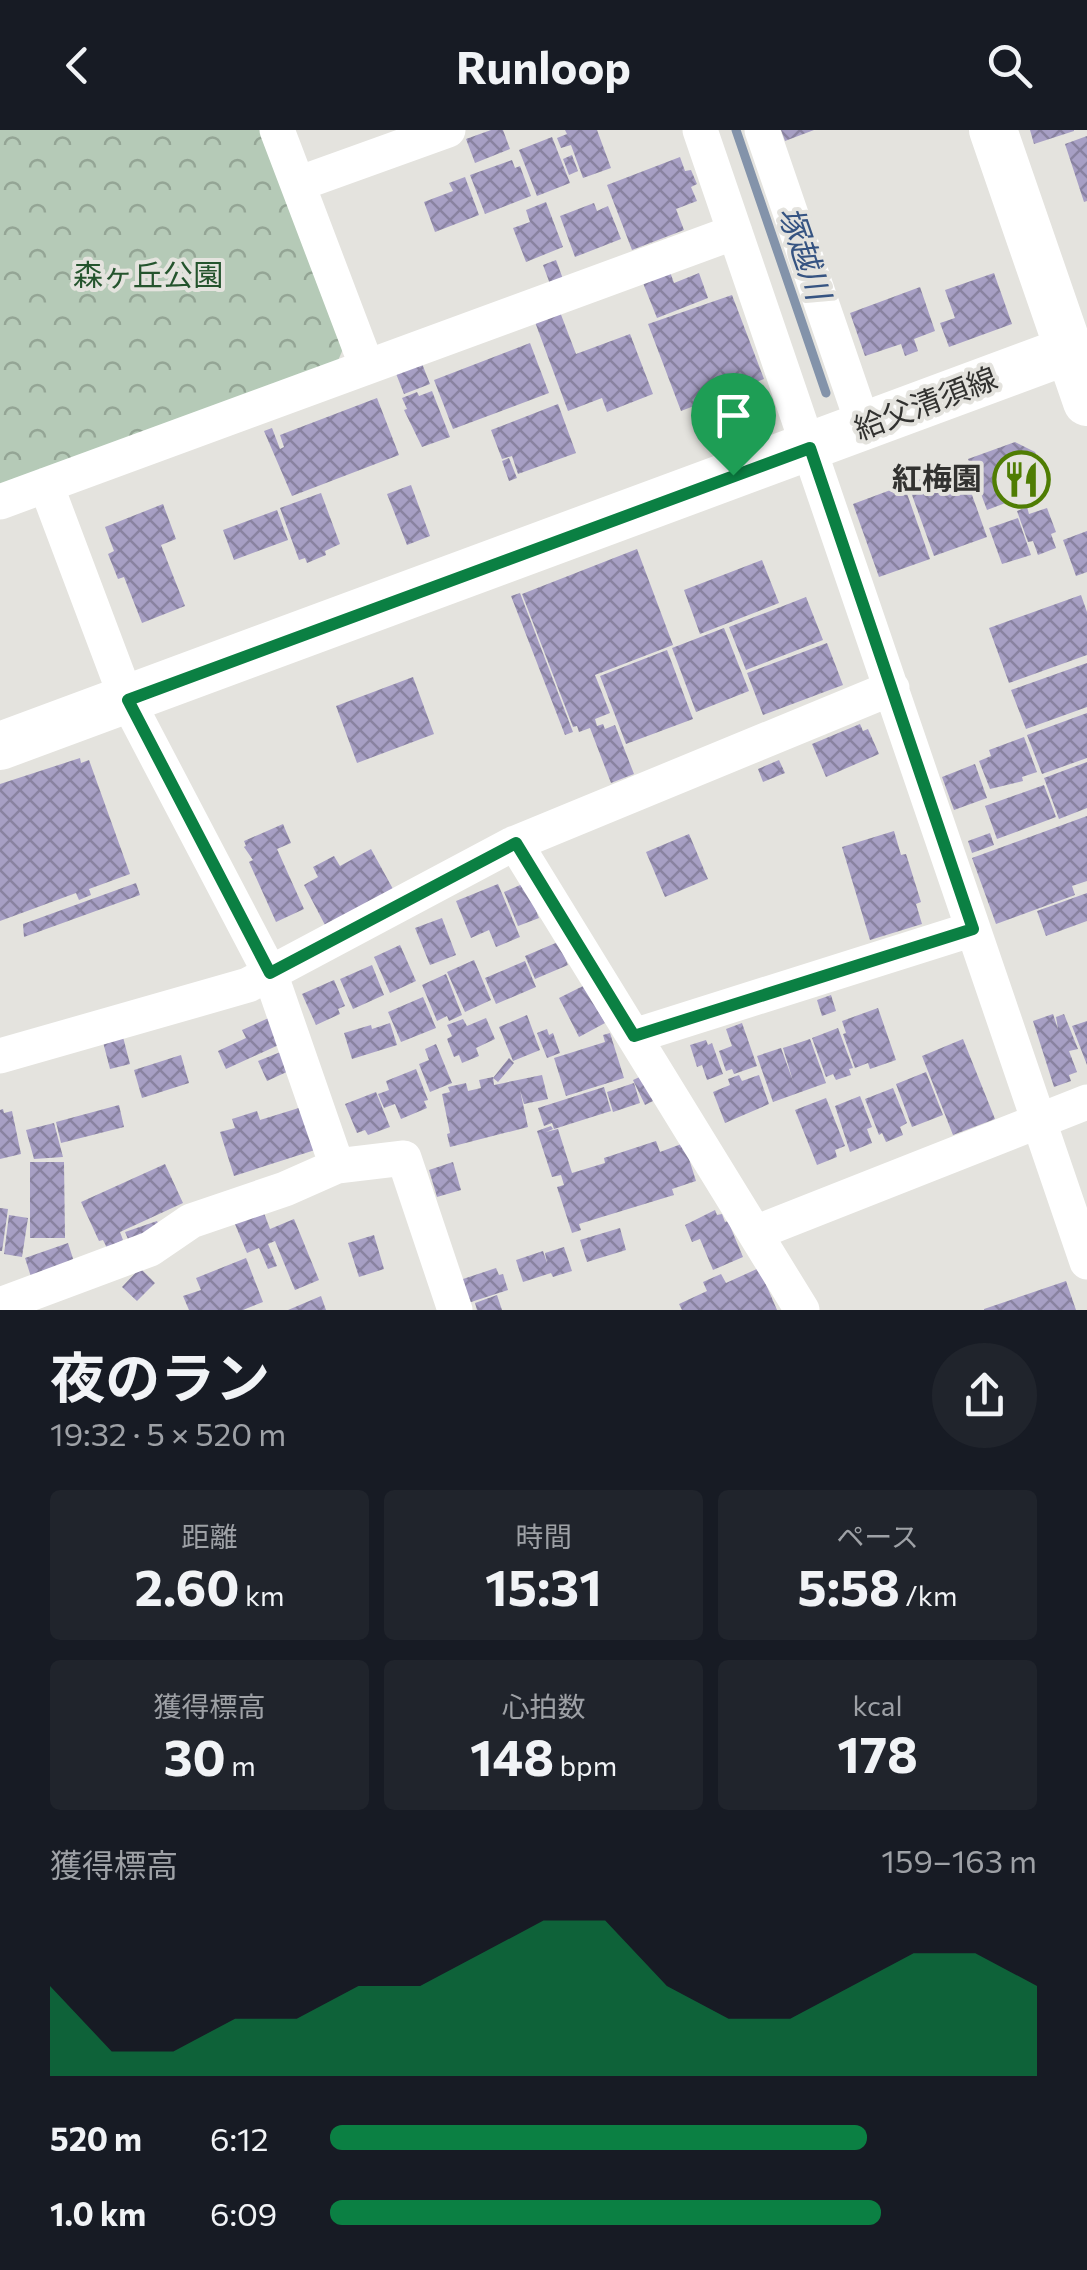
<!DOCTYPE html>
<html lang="ja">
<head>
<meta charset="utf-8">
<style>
  :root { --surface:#171b24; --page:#20242c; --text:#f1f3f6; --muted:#9ea1a6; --accent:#0b8043 }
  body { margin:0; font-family:Commissioner,"Noto Sans JP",sans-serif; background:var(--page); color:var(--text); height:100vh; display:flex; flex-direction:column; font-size:38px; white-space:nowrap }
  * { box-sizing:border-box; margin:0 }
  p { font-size:32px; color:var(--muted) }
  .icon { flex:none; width:55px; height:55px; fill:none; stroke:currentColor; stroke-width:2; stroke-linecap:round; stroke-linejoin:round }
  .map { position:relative; height:1180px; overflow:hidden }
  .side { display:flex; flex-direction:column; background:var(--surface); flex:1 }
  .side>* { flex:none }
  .pin { position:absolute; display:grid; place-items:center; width:85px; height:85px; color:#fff; margin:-102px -42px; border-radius:50% 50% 50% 0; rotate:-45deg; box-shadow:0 0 10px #0007 }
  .pin .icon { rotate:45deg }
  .round { display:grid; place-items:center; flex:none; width:105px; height:105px; border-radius:52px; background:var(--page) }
  .head { display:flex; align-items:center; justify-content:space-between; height:170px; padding:0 50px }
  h1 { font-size:55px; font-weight:700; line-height:75px }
  .stats { display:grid; grid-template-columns:repeat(3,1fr); gap:15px; height:170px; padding:10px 50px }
  .stats div { display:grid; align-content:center; border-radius:10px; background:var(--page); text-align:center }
  .stats b { font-size:50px; font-weight:700 }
  .stats small { font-size:28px; font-weight:400 }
  .stats p { font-size:28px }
  .chart { height:280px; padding:20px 50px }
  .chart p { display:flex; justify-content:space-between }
  .chart svg { width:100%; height:180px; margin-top:10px; fill:var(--accent); opacity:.7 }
  ul { padding:0 50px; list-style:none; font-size:32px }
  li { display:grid; grid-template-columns:160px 120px 1fr; align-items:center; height:75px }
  li i { height:25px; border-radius:12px; background:var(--accent) }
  header { display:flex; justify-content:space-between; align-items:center; height:130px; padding:0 50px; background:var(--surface); font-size:45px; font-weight:700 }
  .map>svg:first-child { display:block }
</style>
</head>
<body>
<header><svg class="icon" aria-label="back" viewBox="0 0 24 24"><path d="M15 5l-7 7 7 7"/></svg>Runloop<svg class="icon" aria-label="search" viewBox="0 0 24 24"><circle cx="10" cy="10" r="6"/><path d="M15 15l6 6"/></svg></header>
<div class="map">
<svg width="1087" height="1180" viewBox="0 0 1087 1180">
  <defs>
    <pattern id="park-crowns" width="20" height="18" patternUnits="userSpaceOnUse" patternTransform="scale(2.5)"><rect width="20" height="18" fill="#b5cab7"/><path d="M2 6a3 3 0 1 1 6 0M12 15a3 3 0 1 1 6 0" fill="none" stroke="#94a595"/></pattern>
    <pattern id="building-cross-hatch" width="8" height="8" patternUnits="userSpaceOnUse" patternTransform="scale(2.5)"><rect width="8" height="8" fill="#a79fc4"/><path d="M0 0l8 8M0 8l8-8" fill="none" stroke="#8982a0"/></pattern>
  </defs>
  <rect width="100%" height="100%" fill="#e4e3de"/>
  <!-- park -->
  <path fill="url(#park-crowns)" d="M 0,0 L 260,0 L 343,219 L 337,233 L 0,357 Z"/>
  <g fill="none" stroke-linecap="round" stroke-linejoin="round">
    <!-- stream -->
    <path stroke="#8393aa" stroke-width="9" d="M 736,0 L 826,263"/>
  </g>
  <!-- building -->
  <path fill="url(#building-cross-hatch)" d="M 491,0 L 503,0 L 510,19 L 475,33 L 466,9 Z
    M 565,0 L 597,0 L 611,38 L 583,48 L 571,15 L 561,18 L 557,8 L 567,4 Z
    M 781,0 L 814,0 L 785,11 Z
    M 1030,0 L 1074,0 L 1074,1 L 1034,14 Z
    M 1087,6 L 1087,71 L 1084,72 L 1065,14 Z
    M 552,7 L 570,53 L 537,66 L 519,20 Z
    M 572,25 L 578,41 L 569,45 L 563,29 Z
    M 680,27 L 685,41 L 691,40 L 697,54 L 691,57 L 697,71 L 676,79 L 684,100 L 632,120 L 607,55 Z
    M 512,30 L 515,38 L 520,36 L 531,66 L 485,84 L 470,45 Z
    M 465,47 L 479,85 L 435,102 L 424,72 L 453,61 L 449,53 Z
    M 546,72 L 563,117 L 526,132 L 513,98 L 530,92 L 526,80 Z
    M 594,73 L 597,81 L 608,76 L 621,109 L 575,127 L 560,86 Z
    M 556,130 L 563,149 L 550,154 L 543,135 Z
    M 670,142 L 674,153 L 699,143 L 708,168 L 657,188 L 643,153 Z
    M 994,143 L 1012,194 L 949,217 L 940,193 L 955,188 L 945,160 Z
    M 920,157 L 935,201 L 914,209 L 918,221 L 905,226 L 901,214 L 865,226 L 850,183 Z
    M 732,165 L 764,249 L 681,281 L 648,194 Z
    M 560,182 L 576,224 L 630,204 L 653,264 L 607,282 L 602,268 L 568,281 L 535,192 Z
    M 530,213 L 549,263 L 453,299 L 434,250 Z
    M 421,231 L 430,254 L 404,264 L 395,241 Z
    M 432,261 L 450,307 L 422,317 L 404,280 L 407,279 L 402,268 L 417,262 L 419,266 Z
    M 377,268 L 399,325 L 292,366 L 264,301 L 272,298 L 280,319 L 284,317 L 280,305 Z
    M 558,274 L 576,323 L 518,344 L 512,326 L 502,329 L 491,300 Z
    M 1015,312 L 1035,322 L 1048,357 L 987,380 L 968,329 Z
    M 509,328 L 517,348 L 509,351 L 502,331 Z
    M 961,334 L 987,407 L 934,426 L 908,354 Z
    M 411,355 L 430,406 L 407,415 L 387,364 Z
    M 904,355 L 930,429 L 879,447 L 853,374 Z
    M 321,363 L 340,414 L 325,421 L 326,425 L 307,433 L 305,428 L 299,430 L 280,378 Z
    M 163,374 L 176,409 L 161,415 L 185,476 L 142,493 L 124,447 L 118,449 L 108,424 L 114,421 L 105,397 Z
    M 1027,377 L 1029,384 L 1047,378 L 1056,402 L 1051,404 L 1056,418 L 1038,425 L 1033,411 L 1028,412 L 1017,381 Z
    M 277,380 L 288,410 L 234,430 L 223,400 Z
    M 1018,388 L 1031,425 L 1002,434 L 989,398 Z
    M 1087,401 L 1087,442 L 1076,446 L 1063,410 Z
    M 637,419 L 673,515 L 595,545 L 610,583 L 595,589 L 597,596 L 603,594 L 605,599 L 615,595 L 634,644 L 611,653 L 590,598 L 579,602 L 577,596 L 573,597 L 522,464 Z
    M 762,430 L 779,473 L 700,504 L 684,460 Z
    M 520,463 L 573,602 L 565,605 L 511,466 Z
    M 1081,465 L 1087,482 L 1087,525 L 1009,553 L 989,498 Z
    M 806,467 L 823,510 L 746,540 L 729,497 Z
    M 724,498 L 749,561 L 696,582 L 672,518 Z
    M 827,513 L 843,555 L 763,585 L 747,543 Z
    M 667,520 L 693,589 L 626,614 L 600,546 Z
    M 1087,533 L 1087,577 L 1026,599 L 1011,560 Z
    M 413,547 L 434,604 L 357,633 L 336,576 Z
    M 1087,583 L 1087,628 L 1042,644 L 1027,605 Z
    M 860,594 L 863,601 L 868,599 L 879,624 L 826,647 L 812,614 Z
    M 1024,607 L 1037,642 L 1022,647 L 1023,651 L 990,659 L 979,631 L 991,626 L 989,620 Z
    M 80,628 L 81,633 L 89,630 L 130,744 L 89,759 L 91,765 L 79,770 L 76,763 L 0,791 L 0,654 Z
    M 779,630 L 785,643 L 763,652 L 758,639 Z
    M 1087,632 L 1087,678 L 1059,689 L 1044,648 Z
    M 975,634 L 987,668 L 954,680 L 942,647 Z
    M 1044,655 L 1056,687 L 997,709 L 985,676 Z
    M 1087,686 L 1087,751 L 1072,756 L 1075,765 L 996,794 L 972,728 Z
    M 283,694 L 291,713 L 277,719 L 304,779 L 276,792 L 249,732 L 253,730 L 244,717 L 246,716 L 244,711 Z
    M 894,701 L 901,725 L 906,724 L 921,772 L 916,774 L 922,794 L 870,810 L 842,717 Z
    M 990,703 L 994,715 L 972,723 L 968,711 Z
    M 689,704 L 708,749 L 665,767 L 646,722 Z
    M 371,719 L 393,759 L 325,795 L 304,755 L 318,747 L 313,737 L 334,726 L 340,736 Z
    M 136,753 L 140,765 L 24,807 L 23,794 Z
    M 525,753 L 539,788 L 518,796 L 504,762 Z
    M 498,754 L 520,807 L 496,817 L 489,800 L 471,808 L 456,771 Z
    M 1087,763 L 1087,791 L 1046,806 L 1037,781 Z
    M 442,788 L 456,825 L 430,835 L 415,798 Z
    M 558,812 L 568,835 L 535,849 L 525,826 Z
    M 400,815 L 416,851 L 390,863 L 374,827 Z
    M 474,830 L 491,870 L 465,882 L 447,842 Z
    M 525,831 L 536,857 L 496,874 L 485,848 Z
    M 372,835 L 384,865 L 353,879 L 340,849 Z
    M 446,844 L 462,885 L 449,891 L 447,886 L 437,891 L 422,855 Z
    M 334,850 L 345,876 L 338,879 L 340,884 L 316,895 L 302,864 Z
    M 585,855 L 605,893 L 579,907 L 559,868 Z
    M 831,865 L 836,881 L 822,886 L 817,870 Z
    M 423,867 L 436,898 L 401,912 L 388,882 Z
    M 878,878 L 896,930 L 870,939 L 868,933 L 855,938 L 843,904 L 846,903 L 842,891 Z
    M 1053,884 L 1058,899 L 1056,887 L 1064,884 L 1078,919 L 1069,921 L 1077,942 L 1069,945 L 1071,951 L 1054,957 L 1033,891 Z
    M 527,885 L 540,920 L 513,931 L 499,897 Z
    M 271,887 L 283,913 L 226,939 L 218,921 L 246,908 L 242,900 Z
    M 486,888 L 495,909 L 476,918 L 479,926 L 462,933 L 459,925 L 454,927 L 447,909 L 452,906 L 447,895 L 463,889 L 467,896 Z
    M 1087,891 L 1087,935 L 1072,896 Z
    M 390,893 L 397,915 L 352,929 L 344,903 L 371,895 L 372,899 Z
    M 742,893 L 757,936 L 734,944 L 732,939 L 726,941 L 719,921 L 732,916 L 726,899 Z
    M 838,898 L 853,938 L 849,939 L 851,945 L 836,950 L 833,944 L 826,947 L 812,908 Z
    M 547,899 L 549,905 L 553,903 L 560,923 L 547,928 L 537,903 Z
    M 610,903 L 624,948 L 566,966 L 554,928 L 605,912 L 603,905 Z
    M 123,907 L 130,934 L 110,939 L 103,912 Z
    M 810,909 L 826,953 L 773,972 L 757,926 L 781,918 L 793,951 L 783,918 Z
    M 963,909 L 995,989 L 953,1005 L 922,926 Z
    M 706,910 L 708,915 L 712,913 L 723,944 L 707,950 L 702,935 L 697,937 L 690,915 Z
    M 436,914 L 452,953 L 430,962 L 419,934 L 429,930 L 425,919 Z
    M 283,921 L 291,940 L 267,951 L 258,931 Z
    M 181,925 L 189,953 L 142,968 L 134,940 Z
    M 509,928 L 514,933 L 498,952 L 493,948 Z
    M 416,939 L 428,970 L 424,971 L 427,978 L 401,989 L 395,974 L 384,978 L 378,964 L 389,960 L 386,951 Z
    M 926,942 L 943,985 L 912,997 L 896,954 Z
    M 542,945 L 548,969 L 524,974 L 520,960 L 528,997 L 450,1017 L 447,1004 L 450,1003 L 442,964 L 450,962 L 448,957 L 466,953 L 468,961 L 481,958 L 479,950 L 493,947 L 494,955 Z
    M 644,945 L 655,970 L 645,975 L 633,950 Z
    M 739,945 L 742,951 L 759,945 L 769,974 L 725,993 L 713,962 L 730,955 L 728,949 Z
    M 634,953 L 640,973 L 613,982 L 607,962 Z
    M 604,957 L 611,981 L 554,999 L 552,993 L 544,996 L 538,978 Z
    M 893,958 L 907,993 L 900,997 L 903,1005 L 886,1012 L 882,1003 L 879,1005 L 865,969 Z
    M 376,962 L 390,997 L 368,1005 L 365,1000 L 357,1003 L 345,974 Z
    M 860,966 L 872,997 L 867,999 L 872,1013 L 850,1022 L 835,976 Z
    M 826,968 L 845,1016 L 835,1020 L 837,1027 L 817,1035 L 795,980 Z
    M 119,975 L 124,997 L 61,1013 L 56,992 Z
    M 302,977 L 315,1020 L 234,1046 L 220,1002 L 235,998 L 232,989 L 257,981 L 260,990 Z
    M 3,979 L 4,983 L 12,981 L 21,1024 L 0,1029 L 0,980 Z
    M 54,993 L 63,1027 L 34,1029 L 26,1000 Z
    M 551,996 L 553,999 L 546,1002 L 558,999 L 572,1043 L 605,1033 L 604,1028 L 656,1011 L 660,1022 L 684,1013 L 696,1051 L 672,1059 L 674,1065 L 579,1094 L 581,1100 L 572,1103 L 557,1057 L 564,1055 L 561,1045 L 552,1047 L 537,1001 Z
    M 30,1032 L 64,1032 L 65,1108 L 30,1108 Z
    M 453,1032 L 461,1060 L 437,1067 L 429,1040 Z
    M 165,1034 L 183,1073 L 120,1102 L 123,1110 L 107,1118 L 103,1110 L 99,1111 L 81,1072 Z
    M 261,1075 L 270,1099 L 294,1089 L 319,1150 L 295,1160 L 275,1111 L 268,1114 L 277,1136 L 268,1139 L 259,1118 L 247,1123 L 232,1087 Z
    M 0,1078 L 8,1079 L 2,1121 L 0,1121 Z
    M 715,1080 L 717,1085 L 722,1084 L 725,1092 L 728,1091 L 743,1127 L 713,1140 L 700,1109 L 692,1112 L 685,1095 Z
    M 9,1085 L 28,1088 L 22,1127 L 4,1124 Z
    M 157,1091 L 161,1099 L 130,1114 L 125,1102 Z
    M 620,1098 L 626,1120 L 587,1132 L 580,1110 Z
    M 374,1105 L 384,1139 L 359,1147 L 348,1113 Z
    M 68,1113 L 76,1138 L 33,1153 L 25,1128 Z
    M 564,1117 L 572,1141 L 553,1147 L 551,1143 L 523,1152 L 516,1130 L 543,1121 L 547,1133 L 545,1123 Z
    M 246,1128 L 263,1172 L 243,1180 L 189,1180 L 183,1166 L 201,1160 L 196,1148 Z
    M 140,1138 L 155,1153 L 137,1171 L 122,1157 Z
    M 496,1138 L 499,1145 L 503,1144 L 508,1160 L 468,1173 L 460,1150 Z
    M 759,1138 L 777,1180 L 682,1180 L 679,1174 L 707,1161 L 703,1152 L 721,1144 L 726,1153 Z
    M 1066,1151 L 1076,1180 L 984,1180 L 984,1179 Z
    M 497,1165 L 502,1180 L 477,1180 L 475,1173 Z
    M 321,1166 L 326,1180 L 288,1180 Z"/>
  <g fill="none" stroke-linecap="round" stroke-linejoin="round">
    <!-- street -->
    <path stroke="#fff" stroke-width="35" d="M 277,0 L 367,237
      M 700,0 L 1087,1132
      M 762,0 L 864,297
      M 298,54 L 448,0
      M 46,355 L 127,570 L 270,843 L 337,1036
      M 0,372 L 735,102
      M 515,713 L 802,1180
      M 634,906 L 973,799
      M 0,926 L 248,855 L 511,715 L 892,558
      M 755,1103 L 1087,972
      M 0,1175 L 150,1119 L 191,1091 L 285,1059 L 337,1036 L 404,1028 L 455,1180"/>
    <!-- secondary -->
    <path stroke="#fff" stroke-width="48" d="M 993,0 L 1087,272
      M 0,616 L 1069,220"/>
  </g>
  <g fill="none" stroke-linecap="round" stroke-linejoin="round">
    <defs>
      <path id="route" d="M 810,318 L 973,799 L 634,906 L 516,713 L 270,843 L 128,570 Z"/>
    </defs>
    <!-- route casing -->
    <use href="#route" stroke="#fff" stroke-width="20"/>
    <!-- route -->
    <use href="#route" stroke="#0b8043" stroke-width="12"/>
  </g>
  <!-- icons -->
  <defs>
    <symbol id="restaurant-ring" viewBox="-11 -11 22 22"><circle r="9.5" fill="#e4e3de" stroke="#4f7d03" stroke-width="1.5"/><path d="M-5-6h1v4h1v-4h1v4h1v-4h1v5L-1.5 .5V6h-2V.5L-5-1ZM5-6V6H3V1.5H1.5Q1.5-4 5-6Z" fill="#4f7d03"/></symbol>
  </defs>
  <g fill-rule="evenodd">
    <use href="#restaurant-ring" x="990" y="318" width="63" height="63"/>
  </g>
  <g text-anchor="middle" stroke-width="8" stroke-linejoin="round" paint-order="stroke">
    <!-- park labels -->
    <g font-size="30" fill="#24542d" stroke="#e4e3de">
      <text x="148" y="156">森ヶ丘公園</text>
    </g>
    <!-- street labels -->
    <g font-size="30" fill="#323230" stroke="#e4e3de">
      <text transform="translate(926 274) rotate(-21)" y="10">給父清須線</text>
    </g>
    <!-- poi labels -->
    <g font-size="30" font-weight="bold" fill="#323230" stroke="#e4e3de" text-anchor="end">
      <text x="982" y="359">紅梅園</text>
    </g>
    <!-- water labels -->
    <g font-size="32" font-style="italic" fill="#365482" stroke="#e4e3de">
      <text transform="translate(804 123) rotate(71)" y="11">塚越川</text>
    </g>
  </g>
</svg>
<div class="pin" style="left:733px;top:345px;background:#1e9e55"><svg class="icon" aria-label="arrive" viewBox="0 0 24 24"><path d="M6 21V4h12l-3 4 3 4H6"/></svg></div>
</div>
<section class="side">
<div class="head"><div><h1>夜のラン</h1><p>19:32 · 5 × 520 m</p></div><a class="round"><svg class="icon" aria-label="share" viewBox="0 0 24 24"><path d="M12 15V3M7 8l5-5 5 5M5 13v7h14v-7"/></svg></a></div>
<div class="stats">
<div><p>距離</p><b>2.60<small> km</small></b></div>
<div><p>時間</p><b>15:31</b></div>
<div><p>ペース</p><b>5:58<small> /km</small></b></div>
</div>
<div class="stats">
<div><p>獲得標高</p><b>30<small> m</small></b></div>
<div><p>心拍数</p><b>148<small> bpm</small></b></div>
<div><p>kcal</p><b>178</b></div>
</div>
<div class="chart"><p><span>獲得標高</span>159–163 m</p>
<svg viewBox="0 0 160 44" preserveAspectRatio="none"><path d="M0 44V22L10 38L20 38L30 30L40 30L50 22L60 22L70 14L80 6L90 6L100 22L110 30L120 30L130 22L140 14L150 14L160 22V44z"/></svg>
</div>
<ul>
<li><b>520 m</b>6:12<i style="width:76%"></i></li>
<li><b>1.0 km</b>6:09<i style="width:78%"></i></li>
</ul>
</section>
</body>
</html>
